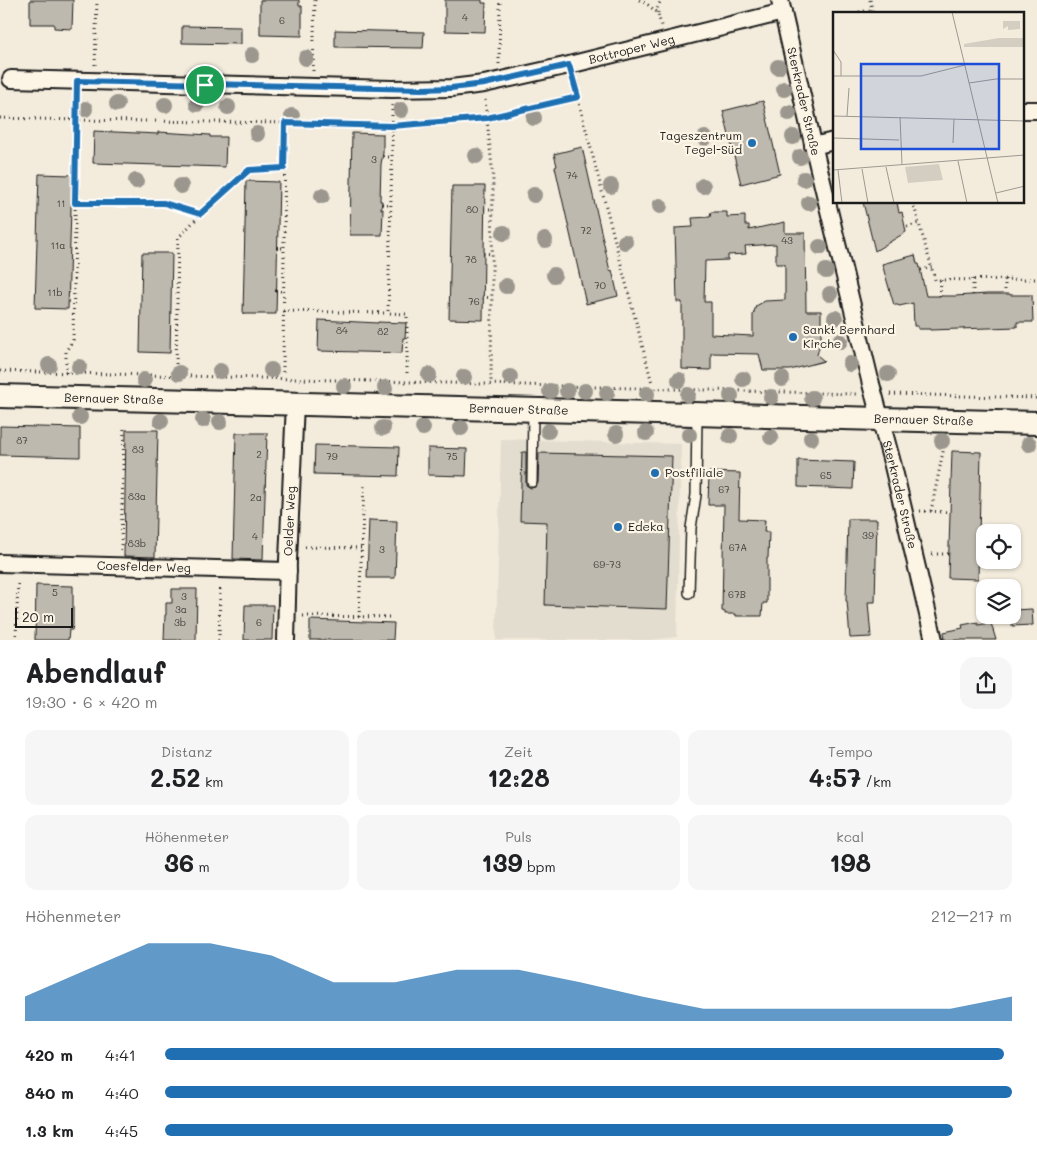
<!DOCTYPE html>
<html lang="de">
<head>
<meta charset="utf-8">
<style>
  :root { --surface:#fff; --page:#f6f6f6; --text:#202124; --muted:#757577; --accent:#1f6fb2 }
  body { margin:0; font-family:Mali,sans-serif; background:var(--page); color:var(--text); height:100vh; display:flex; flex-direction:column; font-size:19px; white-space:nowrap }
  * { box-sizing:border-box; margin:0 }
  p { font-size:16px; color:var(--muted) }
  .icon { flex:none; width:28px; height:28px; fill:none; stroke:currentColor; stroke-width:2; stroke-linecap:round; stroke-linejoin:round }
  .map { position:relative; height:640px; overflow:hidden }
  .drawer { display:flex; flex-direction:column; background:var(--surface); flex:1 }
  .drawer>* { flex:none }
  .fabs { position:absolute; left:976px; top:524px; display:grid; gap:10px }
  .fabs a { display:grid; place-items:center; width:45px; height:45px; border-radius:10px; background:var(--surface); box-shadow:0 1px 4px #0004; font-size:25px }
  .scale { position:absolute; left:15px; bottom:12px; width:58px; box-sizing:border-box; padding-left:5px; border:2px solid #1c1c1c; border-top:0; font-size:14px; line-height:18px; white-space:nowrap; color:#1c1c1c; -webkit-text-stroke:4px #fcf5e5; paint-order:stroke }
  .pin { position:absolute; display:grid; place-items:center; width:42px; height:42px; color:#fff; margin:-21px; border:2px solid #fff; border-radius:50%; box-shadow:0 1px 5px #0007 }
  .round { display:grid; place-items:center; flex:none; width:52px; height:52px; border-radius:15px; background:var(--page) }
  .overview { display:flex; align-items:center; justify-content:space-between; height:85px; padding:0 25px }
  h1 { font-size:28px; font-weight:700; line-height:38px }
  .stats { display:grid; grid-template-columns:repeat(3,1fr); gap:8px; height:85px; padding:5px 25px }
  .stats div { display:grid; align-content:center; border-radius:12px; background:var(--page); text-align:center }
  .stats b { font-size:25px; font-weight:700 }
  .stats small { font-size:14px; font-weight:400 }
  .stats p { font-size:14px }
  .chart { height:140px; padding:10px 25px }
  .chart p { display:flex; justify-content:space-between }
  .chart svg { width:100%; height:90px; margin-top:5px; fill:var(--accent); opacity:.7 }
  ul { padding:0 25px; list-style:none; font-size:16px }
  li { display:grid; grid-template-columns:80px 60px 1fr; align-items:center; height:38px }
  li i { height:12px; border-radius:6px; background:var(--accent) }
  .map>svg:first-child { display:block }
</style>
</head>
<body>
<div class="map">
<svg width="1037" height="640" viewBox="0 0 1037 640">
  <rect width="100%" height="100%" fill="#f3ecdd"/>
  <filter id="ink" filterUnits="userSpaceOnUse"><feTurbulence type="fractalNoise" baseFrequency=".02" numOctaves="2"/><feDisplacementMap in="SourceGraphic" scale="10" xChannelSelector="R" yChannelSelector="G"/><feConvolveMatrix kernelMatrix="1 2 1 2 8 2 1 2 1" color-interpolation-filters="sRGB"/></filter>
  <g filter="url(#ink)">
    <!-- built -->
    <path fill="#e3ddcf" d="M 501,439 L 681,444 L 677,637 L 650,640 L 496,640 Z"/>
    <!-- building -->
    <path fill="#beb9ae" stroke="#1c1c1c" fill-rule="evenodd" d="M 30,0 L 73,0 L 72,29 L 54,28 L 54,24 L 30,24 Z
      M 260,0 L 299,0 L 299,6 L 302,6 L 302,36 L 260,35 Z
      M 445,0 L 482,0 L 482,3 L 486,3 L 485,32 L 445,31 Z
      M 182,26 L 241,27 L 241,44 L 182,43 Z
      M 335,30 L 424,32 L 423,48 L 335,47 Z
      M 763,101 L 780,174 L 741,184 L 723,111 Z
      M 94,131 L 158,134 L 158,132 L 210,135 L 210,137 L 226,137 L 225,167 L 93,163 Z
      M 352,133 L 383,134 L 383,153 L 381,164 L 380,201 L 382,201 L 381,209 L 383,209 L 382,235 L 350,235 Z
      M 582,147 L 610,271 L 612,270 L 618,296 L 586,304 L 555,167 L 557,166 L 554,154 Z
      M 39,174 L 72,175 L 68,309 L 35,308 Z
      M 246,181 L 279,182 L 276,314 L 243,314 Z
      M 452,186 L 485,186 L 483,320 L 449,319 Z
      M 863,202 L 897,202 L 899,213 L 902,212 L 906,232 L 875,251 Z
      M 711,212 L 727,212 L 727,217 L 745,216 L 745,225 L 749,225 L 749,230 L 785,222 L 785,233 L 805,233 L 806,311 L 821,311 L 821,340 L 817,355 L 824,361 L 790,370 L 763,370 L 759,354 L 711,353 L 711,370 L 682,369 L 682,302 L 677,302 L 675,228 L 693,227 L 692,218 L 710,217 ZM 776,244 L 776,264 L 785,264 L 785,300 L 765,301 L 756,306 L 753,315 L 753,336 L 711,334 L 711,302 L 704,302 L 705,261 L 728,260 L 728,255 L 746,254 L 745,246 Z
      M 142,253 L 172,253 L 170,353 L 140,352 Z
      M 915,255 L 917,264 L 919,264 L 926,296 L 955,296 L 987,294 L 1010,294 L 1010,295 L 1032,295 L 1033,322 L 1017,322 L 1017,327 L 930,330 L 930,329 L 918,329 L 918,326 L 914,326 L 913,303 L 899,306 L 898,305 L 894,305 L 882,264 Z
      M 319,320 L 378,323 L 378,322 L 406,323 L 405,338 L 403,338 L 402,353 L 318,351 Z
      M 0,426 L 80,428 L 80,457 L 0,455 Z
      M 126,430 L 158,430 L 155,557 L 124,556 Z
      M 236,433 L 267,433 L 263,560 L 233,559 Z
      M 315,445 L 399,447 L 398,476 L 314,474 Z
      M 428,448 L 467,449 L 466,476 L 428,475 Z
      M 952,451 L 981,452 L 978,579 L 948,578 Z
      M 522,452 L 526,452 L 526,485 L 531,488 L 535,487 L 538,483 L 539,453 L 672,456 L 667,609 L 545,605 L 547,522 L 520,521 Z
      M 798,460 L 854,462 L 853,489 L 798,487 Z
      M 709,472 L 740,473 L 739,519 L 765,520 L 764,532 L 769,532 L 768,558 L 767,558 L 767,603 L 763,603 L 762,616 L 736,616 L 736,614 L 725,614 L 725,612 L 722,611 L 724,505 L 708,505 Z
      M 848,519 L 877,519 L 875,602 L 868,602 L 871,637 L 850,638 L 847,601 L 846,601 Z
      M 369,520 L 397,521 L 395,578 L 367,578 Z
      M 36,585 L 73,586 L 73,625 L 72,630 L 69,630 L 68,640 L 35,640 Z
      M 172,589 L 197,589 L 196,640 L 164,640 L 165,615 L 166,615 L 166,603 L 172,603 Z
      M 245,605 L 273,605 L 272,640 L 244,640 Z
      M 1032,609 L 1033,625 L 1012,626 L 1012,610 Z
      M 310,620 L 394,623 L 393,640 L 310,640 Z
      M 978,622 L 978,625 L 991,623 L 996,640 L 945,640 L 944,632 L 963,628 L 962,625 Z"/>
    <g fill="none" stroke-linecap="round" stroke-linejoin="round">
      <defs>
        <path id="service" d="M 532,482 L 533,410
          M 689,593 L 691,528 L 696,495 L 697,414"/>
        <g id="minor">
          <path id="s1" d="M 780,0 L 817,161 L 871,384 L 893,466 L 934,640"/>
          <path id="s2" d="M 11,79 L 392,89 L 451,88 L 484,84 L 569,65 L 783,12"/>
          <path d="M 1023,110 L 1037,110"/>
          <path d="M 813,146 L 834,141"/>
          <path id="s3" d="M 0,563 L 288,571"/>
          <path id="s4" d="M 286,640 L 288,560 L 295,403"/>
        </g>
        <g id="secondary">
          <path id="s5" d="M 0,396 L 1037,423"/>
        </g>
      </defs>
      <!-- service casing -->
      <use href="#service" stroke="#1c1c1c" stroke-width="12"/>
      <!-- minor casing -->
      <use href="#minor" stroke="#1c1c1c" stroke-width="20"/>
      <!-- secondary casing -->
      <use href="#secondary" stroke="#1c1c1c" stroke-width="26"/>
      <!-- path -->
      <path stroke="#1c1c1c" stroke-width="3" stroke-dasharray="1 4" stroke-linecap="butt" d="M 639,0 L 647,4 L 658,13 L 661,26
        M 870,0 L 873,14
        M 859,12 L 872,10
        M 658,13 L 657,9 L 661,0
        M 499,64 L 500,0
        M 95,65 L 97,0
        M 313,71 L 315,0
        M 573,80 L 652,383
        M 485,100 L 493,177 L 491,384
        M 392,105 L 392,157 L 388,313 L 407,314 L 407,375
        M 0,118 L 77,120 L 285,123 L 392,126 L 487,118 L 577,97
        M 383,157 L 392,157
        M 913,202 L 935,280 L 1037,279
        M 75,203 L 164,203 L 201,214
        M 382,204 L 391,204
        M 484,209 L 493,209
        M 907,227 L 919,223
        M 276,248 L 284,248
        M 483,253 L 492,254
        M 921,270 L 932,267
        M 973,279 L 973,295
        M 1005,279 L 1005,294
        M 275,291 L 284,291
        M 940,296 L 941,280
        M 482,297 L 492,298
        M 283,311 L 388,313
        M 176,369 L 178,238 L 201,214 L 249,170 L 285,168
        M 0,371 L 857,394
        M 283,372 L 285,123
        M 66,373 L 66,351 L 73,340 L 77,97
        M 890,394 L 1037,398
        M 920,511 L 950,512
        M 931,511 L 944,447
        M 305,547 L 363,548
        M 121,550 L 124,426
        M 932,554 L 949,554
        M 303,616 L 390,617
        M 359,617 L 364,484
        M 16,640 L 18,580
        M 219,640 L 220,585"/>
      <!-- service -->
      <use href="#service" stroke="#fcf5e5" stroke-width="9"/>
      <!-- minor -->
      <use href="#minor" stroke="#fcf5e5" stroke-width="16"/>
      <!-- secondary -->
      <use href="#secondary" stroke="#fcf5e5" stroke-width="22"/>
    </g>
    <!-- trees -->
    <g fill="#9b978e">
      <circle cx="252" cy="55" r="8"/>
      <circle cx="306" cy="58" r="8"/>
      <circle cx="778" cy="67" r="8"/>
      <circle cx="784" cy="89" r="8"/>
      <circle cx="117" cy="104" r="8"/>
      <circle cx="197" cy="104" r="8"/>
      <circle cx="165" cy="105" r="8"/>
      <circle cx="228" cy="107" r="8"/>
      <circle cx="85" cy="109" r="8"/>
      <circle cx="401" cy="110" r="8"/>
      <circle cx="789" cy="113" r="8"/>
      <circle cx="292" cy="116" r="8"/>
      <circle cx="534" cy="118" r="8"/>
      <circle cx="257" cy="134" r="8"/>
      <circle cx="793" cy="137" r="8"/>
      <circle cx="705" cy="138" r="8"/>
      <circle cx="476" cy="156" r="8"/>
      <circle cx="800" cy="157" r="8"/>
      <circle cx="804" cy="179" r="8"/>
      <circle cx="136" cy="181" r="8"/>
      <circle cx="181" cy="186" r="8"/>
      <circle cx="611" cy="186" r="8"/>
      <circle cx="703" cy="186" r="8"/>
      <circle cx="534" cy="195" r="8"/>
      <circle cx="322" cy="196" r="8"/>
      <circle cx="809" cy="203" r="8"/>
      <circle cx="660" cy="206" r="8"/>
      <circle cx="504" cy="233" r="8"/>
      <circle cx="545" cy="240" r="8"/>
      <circle cx="625" cy="242" r="8"/>
      <circle cx="820" cy="247" r="8"/>
      <circle cx="826" cy="271" r="8"/>
      <circle cx="554" cy="275" r="8"/>
      <circle cx="506" cy="286" r="8"/>
      <circle cx="830" cy="294" r="8"/>
      <circle cx="835" cy="318" r="8"/>
      <circle cx="840" cy="341" r="8"/>
      <circle cx="850" cy="364" r="8"/>
      <circle cx="49" cy="365" r="8"/>
      <circle cx="79" cy="367" r="8"/>
      <circle cx="271" cy="370" r="8"/>
      <circle cx="220" cy="371" r="8"/>
      <circle cx="179" cy="373" r="8"/>
      <circle cx="888" cy="374" r="8"/>
      <circle cx="429" cy="375" r="8"/>
      <circle cx="464" cy="377" r="8"/>
      <circle cx="510" cy="377" r="8"/>
      <circle cx="743" cy="379" r="8"/>
      <circle cx="782" cy="379" r="8"/>
      <circle cx="144" cy="380" r="8"/>
      <circle cx="679" cy="380" r="8"/>
      <circle cx="344" cy="386" r="8"/>
      <circle cx="385" cy="388" r="8"/>
      <circle cx="550" cy="391" r="8"/>
      <circle cx="567" cy="391" r="8"/>
      <circle cx="585" cy="391" r="8"/>
      <circle cx="607" cy="393" r="8"/>
      <circle cx="647" cy="394" r="8"/>
      <circle cx="688" cy="395" r="8"/>
      <circle cx="731" cy="396" r="8"/>
      <circle cx="771" cy="397" r="8"/>
      <circle cx="812" cy="398" r="8"/>
      <circle cx="80" cy="417" r="8"/>
      <circle cx="203" cy="420" r="8"/>
      <circle cx="161" cy="421" r="8"/>
      <circle cx="220" cy="422" r="8"/>
      <circle cx="383" cy="428" r="8"/>
      <circle cx="423" cy="428" r="8"/>
      <circle cx="461" cy="428" r="8"/>
      <circle cx="548" cy="431" r="8"/>
      <circle cx="646" cy="433" r="8"/>
      <circle cx="616" cy="434" r="8"/>
      <circle cx="689" cy="435" r="8"/>
      <circle cx="730" cy="436" r="8"/>
      <circle cx="771" cy="437" r="8"/>
      <circle cx="811" cy="438" r="8"/>
      <circle cx="942" cy="441" r="8"/>
      <circle cx="1029" cy="444" r="8"/>
    </g>
  </g>
  <g fill="none" stroke-linecap="round" stroke-linejoin="round" filter="url(#ink)">
    <defs>
      <path id="route" d="M 569,65 L 578,97 L 487,118 L 392,126 L 285,123 L 284,168 L 249,170 L 200,214 L 164,203 L 75,203 L 77,81 L 422,89 L 451,88 L 484,84 Z"/>
    </defs>
    <!-- route casing -->
    <use href="#route" stroke="#fff" stroke-width="10"/>
    <!-- route -->
    <use href="#route" stroke="#1f6fb2" stroke-width="6"/>
  </g>
  <!-- markers -->
  <g fill="#1f6fb2" stroke="#fcf5e5" stroke-width="2">
    <circle cx="752" cy="143" r="5"/>
    <circle cx="793" cy="337" r="5"/>
    <circle cx="655" cy="473" r="5"/>
    <circle cx="618" cy="527" r="5"/>
  </g>
  <g text-anchor="middle" stroke-width="4.5" stroke-linejoin="round" paint-order="stroke">
    <!-- number labels -->
    <g font-size="10" fill="#444340">
      <text x="465" y="21">4</text>
      <text x="282" y="24">6</text>
      <text x="374" y="163">3</text>
      <text x="572" y="179">74</text>
      <text x="61" y="207">11</text>
      <text x="472" y="213">80</text>
      <text x="586" y="234">72</text>
      <text x="787" y="244">43</text>
      <text x="58" y="249">11a</text>
      <text x="471" y="263">78</text>
      <text x="600" y="289">70</text>
      <text x="55" y="296">11b</text>
      <text x="474" y="305">76</text>
      <text x="342" y="334">84</text>
      <text x="383" y="335">82</text>
      <text x="22" y="444">87</text>
      <text x="138" y="453">83</text>
      <text x="259" y="458">2</text>
      <text x="332" y="460">79</text>
      <text x="452" y="460">75</text>
      <text x="826" y="479">65</text>
      <text x="724" y="493">67</text>
      <text x="137" y="500">83a</text>
      <text x="256" y="501">2a</text>
      <text x="868" y="539">39</text>
      <text x="255" y="540">4</text>
      <text x="137" y="547">83b</text>
      <text x="738" y="551">67A</text>
      <text x="382" y="553">3</text>
      <text x="607" y="568">69-73</text>
      <text x="55" y="596">5</text>
      <text x="737" y="598">67B</text>
      <text x="184" y="600">3</text>
      <text x="181" y="613">3a</text>
      <text x="180" y="626">3b</text>
      <text x="259" y="626">6</text>
    </g>
    <!-- street labels -->
    <g font-size="12" fill="#1c1c1c" stroke="#fcf5e5">
      <text dy="4" stroke="none"><textPath href="#s2" startOffset="625">Bottroper Weg</textPath></text>
      <text dy="4" stroke="none"><textPath href="#s1" startOffset="104">Sterkrader Straße</textPath></text>
      <text dy="4" stroke="none"><textPath href="#s5" startOffset="114">Bernauer Straße</textPath></text>
      <text dy="4" stroke="none"><textPath href="#s5" startOffset="519">Bernauer Straße</textPath></text>
      <text dy="4" stroke="none"><textPath href="#s5" startOffset="924">Bernauer Straße</textPath></text>
      <text dy="4" stroke="none"><textPath href="#s1" startOffset="509">Sterkrader Straße</textPath></text>
      <text dy="4" stroke="none"><textPath href="#s4" startOffset="119">Oelder Weg</textPath></text>
      <text dy="4" stroke="none"><textPath href="#s3" startOffset="144">Coesfelder Weg</textPath></text>
    </g>
    <!-- poi labels -->
    <g font-size="12" fill="#1c1c1c" stroke="#fcf5e5" text-anchor="start">
      <text x="742" y="140" text-anchor="end">Tageszentrum<tspan x="742" dy="14">Tegel-Süd</tspan></text>
      <text x="803" y="334">Sankt Bernhard<tspan x="803" dy="14">Kirche</tspan></text>
      <text x="665" y="477">Postfiliale</text>
      <text x="628" y="531">Edeka</text>
    </g>
  </g>
  <!-- overview -->
  <g transform="translate(833 12)">
    <rect width="191" height="191" fill="#f3ecdd"/>
    <path d="M 170,9 L 187,9 L 187,17 L 175,18 L 175,14 L 170,17 ZM 166,26 L 191,26 L 191,35 L 131,35 L 131,32 ZM 106,152 L 110,168 L 75,171 L 72,155 Z" fill="#d3cec1"/>
    <path fill="none" stroke="#9d9990" stroke-width="1" d="M 119,0 L 165,191M 0,38 L 8,50 L 8,64M 0,64 L 88,64 L 132,53M 136,71 L 163,67 L 192,67M 0,104 L 192,109M 14,104 L 16,76M 67,105 L 69,153M 0,126 L 66,128M 120,131 L 121,107M 125,149 L 134,191M 53,155 L 61,191M 29,157 L 35,191M 0,158 L 192,143M 5,158 L 9,191M 163,181 L 192,174"/>
    <path fill="#1d4ed8" fill-opacity="0.15" stroke="#1d4ed8" stroke-width="2.5" d="M 28,52 L 166,52 L 166,137 L 28,137 Z"/>
    <rect width="191" height="191" fill="none" stroke="#1c1c1c" stroke-width="2.5"/>
  </g>
</svg>
<div class="fabs">
<a><svg class="icon" aria-label="locate" viewBox="0 0 24 24"><circle cx="12" cy="12" r="6"/><path d="M12 2v4M12 18v4M2 12h4M18 12h4"/></svg></a>
<a><svg class="icon" aria-label="layers" viewBox="0 0 24 24"><path d="M12 4l9 5-9 5-9-5zM3 14l9 5 9-5"/></svg></a>
</div>
<div class="scale">20 m</div>
<div class="pin" style="left:205px;top:85px;background:#1e9e55"><svg class="icon" aria-label="arrive" viewBox="0 0 24 24"><path d="M6 21V4h12l-3 4 3 4H6"/></svg></div>
</div>
<section class="drawer">
<div class="overview"><div><h1>Abendlauf</h1><p>19:30 · 6 × 420 m</p></div><a class="round"><svg class="icon" aria-label="share" viewBox="0 0 24 24"><path d="M12 15V3M7 8l5-5 5 5M5 13v7h14v-7"/></svg></a></div>
<div class="stats">
<div><p>Distanz</p><b>2.52<small> km</small></b></div>
<div><p>Zeit</p><b>12:28</b></div>
<div><p>Tempo</p><b>4:57<small> /km</small></b></div>
</div>
<div class="stats">
<div><p>Höhenmeter</p><b>36<small> m</small></b></div>
<div><p>Puls</p><b>139<small> bpm</small></b></div>
<div><p>kcal</p><b>198</b></div>
</div>
<div class="chart"><p><span>Höhenmeter</span>212–217 m</p>
<svg viewBox="0 0 160 44" preserveAspectRatio="none"><path d="M0 44V32L10 19L20 6L30 6L40 12L50 25L60 25L70 19L80 19L90 25L100 32L110 38L120 38L130 38L140 38L150 38L160 32V44z"/></svg>
</div>
<ul>
<li><b>420 m</b>4:41<i style="width:99%"></i></li>
<li><b>840 m</b>4:40<i style="width:100%"></i></li>
<li><b>1.3 km</b>4:45<i style="width:93%"></i></li>
</ul>
</section>
</body>
</html>
